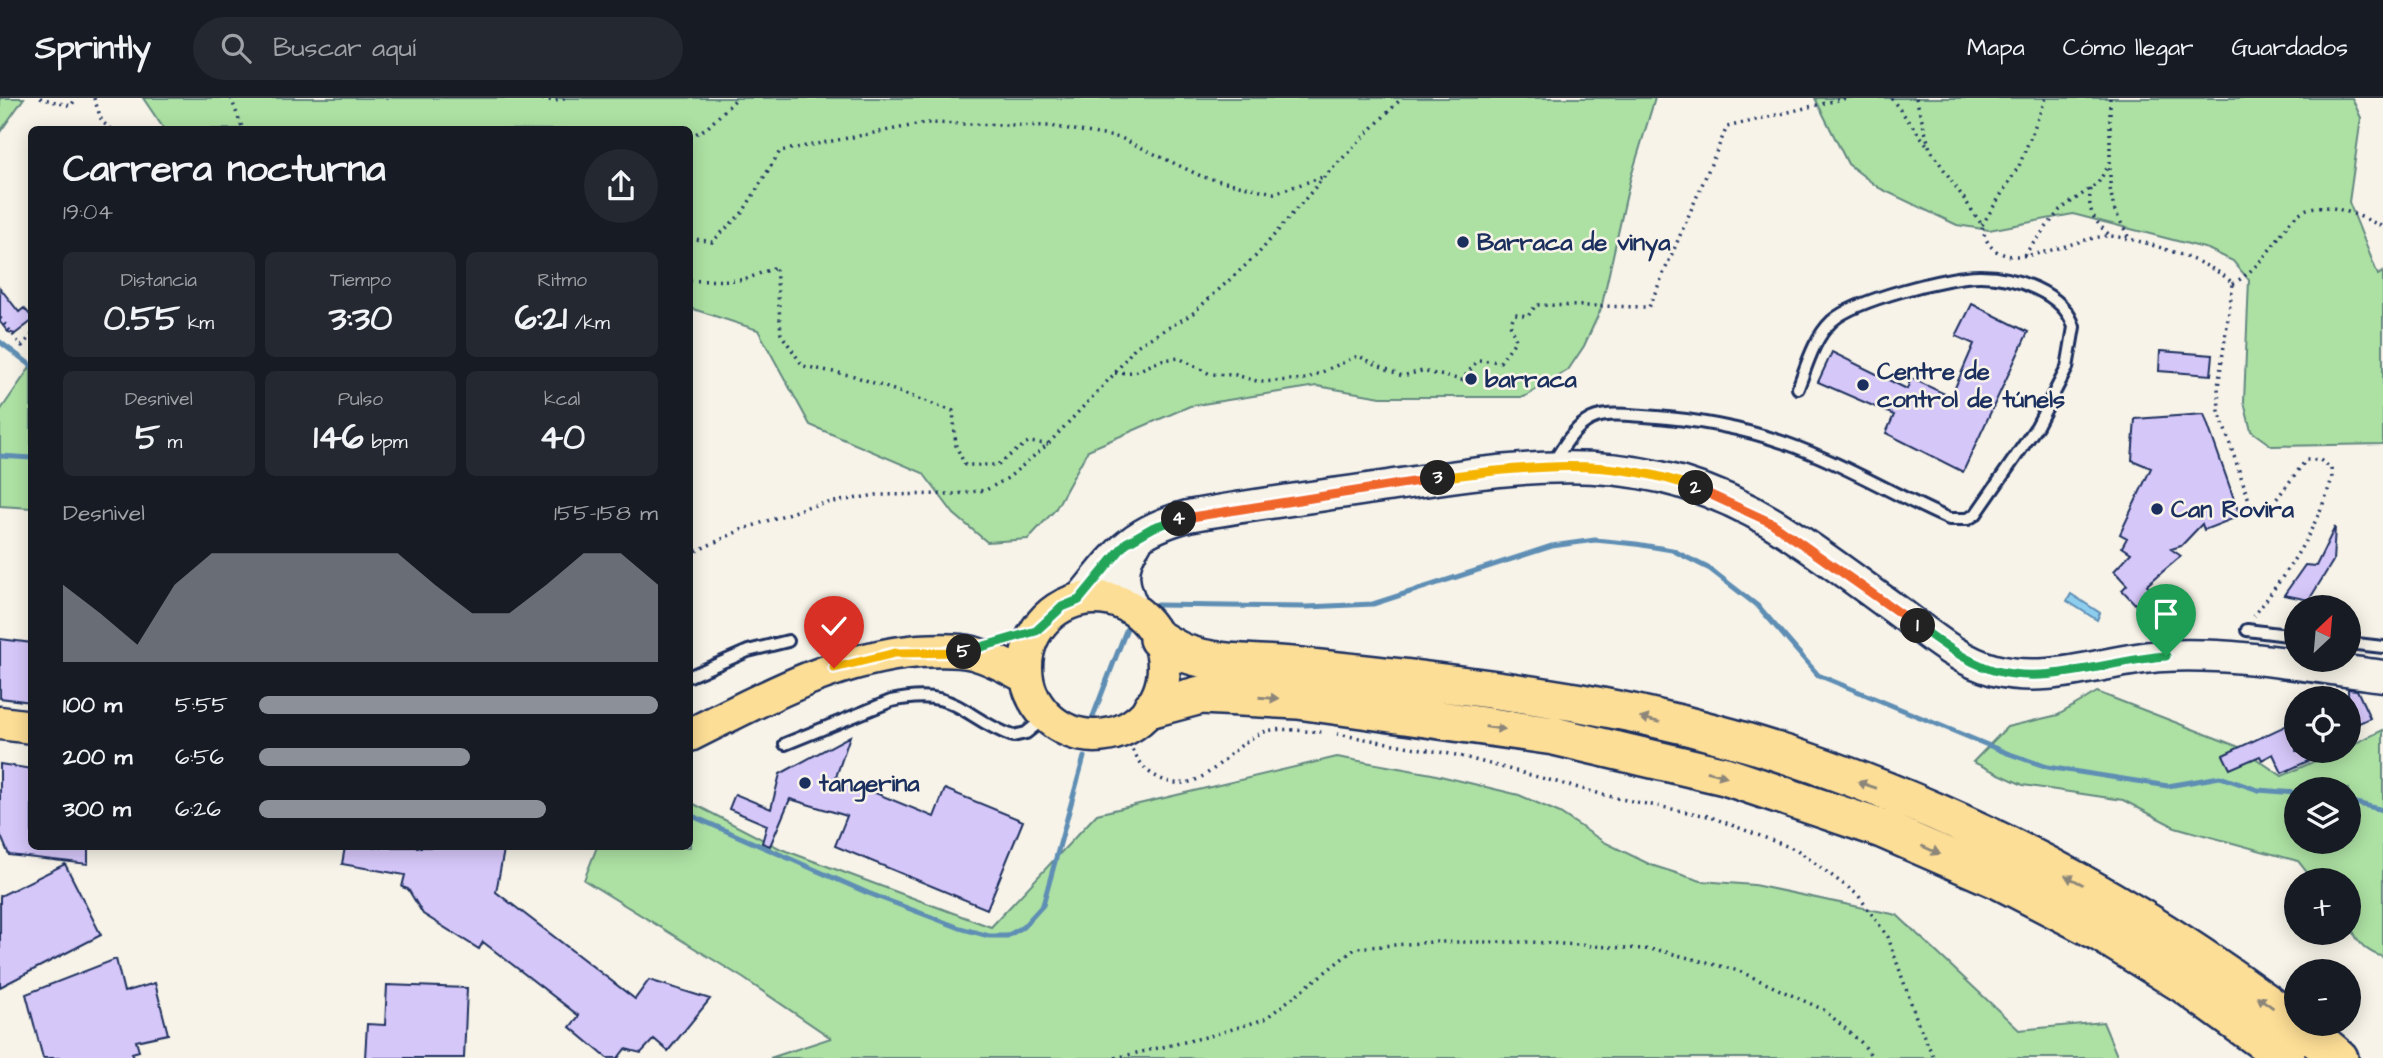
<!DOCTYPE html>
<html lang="es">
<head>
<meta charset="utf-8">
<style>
  :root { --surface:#171b24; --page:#242831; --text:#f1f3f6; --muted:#9ea1a6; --line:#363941; --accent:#8c9099 }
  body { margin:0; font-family:"Architects Daughter",sans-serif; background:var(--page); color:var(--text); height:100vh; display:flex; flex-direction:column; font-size:26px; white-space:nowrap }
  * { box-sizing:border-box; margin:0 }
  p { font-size:23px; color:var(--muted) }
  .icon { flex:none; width:38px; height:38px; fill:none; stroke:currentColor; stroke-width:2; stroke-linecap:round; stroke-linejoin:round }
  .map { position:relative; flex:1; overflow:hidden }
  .sheet { position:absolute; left:28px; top:28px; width:665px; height:724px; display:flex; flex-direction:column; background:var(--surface); border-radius:10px; box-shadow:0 4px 18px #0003 }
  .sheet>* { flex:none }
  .needle { width:46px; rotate:26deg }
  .buttons { position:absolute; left:2284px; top:497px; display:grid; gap:14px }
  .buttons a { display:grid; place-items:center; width:77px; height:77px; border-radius:50%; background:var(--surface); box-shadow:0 4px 18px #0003; font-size:35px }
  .pin { position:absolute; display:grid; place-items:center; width:60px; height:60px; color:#fff; margin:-72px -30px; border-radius:50% 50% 50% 0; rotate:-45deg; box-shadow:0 0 7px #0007 }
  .pin .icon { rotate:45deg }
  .km { position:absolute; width:35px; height:35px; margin:-18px; border-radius:50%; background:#222; color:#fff; font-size:19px; line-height:35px; text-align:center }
  .round { display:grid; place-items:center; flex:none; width:74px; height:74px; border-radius:37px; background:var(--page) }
  .headline { display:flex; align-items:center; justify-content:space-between; height:119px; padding:0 35px }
  h1 { font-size:38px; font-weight:700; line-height:52px }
  .metrics { display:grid; grid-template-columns:repeat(3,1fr); gap:10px; height:119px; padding:7px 35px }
  .metrics div { display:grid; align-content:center; border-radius:10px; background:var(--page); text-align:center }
  .metrics b { font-size:35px; font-weight:700 }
  .metrics small { font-size:19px; font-weight:400 }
  .metrics p { font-size:19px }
  .chart { height:196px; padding:14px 35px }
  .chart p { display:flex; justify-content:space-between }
  .chart svg { width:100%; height:126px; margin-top:7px; fill:var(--accent); opacity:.7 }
  ul { padding:0 35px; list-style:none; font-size:23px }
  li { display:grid; grid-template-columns:112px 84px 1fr; align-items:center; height:52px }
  li i { height:18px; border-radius:9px; background:var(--accent) }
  header { display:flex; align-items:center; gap:42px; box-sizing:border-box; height:98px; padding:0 35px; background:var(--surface); border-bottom:2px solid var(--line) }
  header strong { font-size:33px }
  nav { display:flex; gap:38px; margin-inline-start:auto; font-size:24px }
  .search { width:490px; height:63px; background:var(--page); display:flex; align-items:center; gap:18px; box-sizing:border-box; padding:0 24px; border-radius:38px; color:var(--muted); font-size:26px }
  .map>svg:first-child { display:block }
</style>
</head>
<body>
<header>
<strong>Sprintly</strong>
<div class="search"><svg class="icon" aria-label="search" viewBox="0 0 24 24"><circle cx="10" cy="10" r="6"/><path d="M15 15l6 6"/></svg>Buscar aquí</div>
<nav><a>Mapa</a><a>Cómo llegar</a><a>Guardados</a></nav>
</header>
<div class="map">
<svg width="2383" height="960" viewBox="0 0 2383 960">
  <rect width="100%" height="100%" fill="#f7f3e8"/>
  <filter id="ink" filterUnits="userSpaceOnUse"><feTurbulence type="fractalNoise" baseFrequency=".0143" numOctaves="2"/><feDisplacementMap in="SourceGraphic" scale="14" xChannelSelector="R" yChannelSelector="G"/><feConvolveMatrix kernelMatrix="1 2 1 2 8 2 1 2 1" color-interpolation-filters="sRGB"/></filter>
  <g filter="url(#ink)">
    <!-- green -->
    <path fill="#ade1a3" stroke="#648880" stroke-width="2" fill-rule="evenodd" d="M 0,0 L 24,0 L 0,34 Z
      M 143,0 L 1655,0 L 1630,82 L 1601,211 L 1584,248 L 1568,272 L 1524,299 L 1381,299 L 1317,288 L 1190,308 L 1088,352 L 1055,412 L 1028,441 L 987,444 L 954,416 L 923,375 L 810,327 L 758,232 L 690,210 L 690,32 L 164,31 Z
      M 1815,0 L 2352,0 L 2361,20 L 2349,104 L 2378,177 L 2383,174 L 2383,346 L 2272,348 L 2251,333 L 2244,304 L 2249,182 L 2233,163 L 2208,151 L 2073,116 L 1989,132 L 1957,127 L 1879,90 L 1848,66 Z
      M 31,268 L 31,410 L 0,408 L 0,313 Z
      M 2097,594 L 2239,649 L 2282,678 L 2337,653 L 2348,653 L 2349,648 L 2383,632 L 2383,859 C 2345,847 2349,815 2348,782 L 2313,782 L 2298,763 L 2175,729 L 2123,702 L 2023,687 L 1973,664 L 2007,629 L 2058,617 ZM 2296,691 L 2348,691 L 2348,744 L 2296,744 Z
      M 1337,659 L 1432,676 L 1519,697 L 1560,715 L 1604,744 L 1651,767 L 1701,783 L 1754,787 L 1897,817 L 2019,932 L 2103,924 L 2118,960 L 770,960 L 831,940 L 743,880 L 584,782 L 597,749 L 690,749 L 690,704 L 781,751 L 991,829 L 1097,716 Z"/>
    <!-- water -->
    <path fill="#8dceee" stroke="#5f8eb4" stroke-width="2" d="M 2071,496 L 2100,515 L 2097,522 L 2067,503 Z"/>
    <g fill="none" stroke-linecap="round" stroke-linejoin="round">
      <!-- stream -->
      <path stroke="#5f8eb4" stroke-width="5" d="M 0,244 L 32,268
        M 0,358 L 32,360
        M 1157,507 L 1307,509 L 1373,506 L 1552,448 L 1595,442 L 1636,446 L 1672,452 L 1710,471 L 1759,509 L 1818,577 L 2007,655 L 2047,669 L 2168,688 L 2220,679 L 2258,692 L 2296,695
        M 1092,621 L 1127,530
        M 2348,703 L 2383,712
        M 690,717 L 868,795 L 960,830 L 989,838 L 1007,838 L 1023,829 L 1043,807 L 1084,659"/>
    </g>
    <!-- building -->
    <path fill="#d6c7f9" stroke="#1b2f5e" stroke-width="2" d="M 0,190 L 19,214 L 24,210 L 32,219 L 32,223 L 15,236 L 8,234 L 0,224 Z
      M 1972,206 L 2028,234 L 1963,374 L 1886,335 L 1894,317 L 1818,284 L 1832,254 L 1907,291 L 1911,280 L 1951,299 L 1974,246 L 1956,238 Z
      M 2160,253 L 2213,257 L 2211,277 L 2159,273 Z
      M 2204,316 L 2240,418 L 2204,432 L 2202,426 L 2181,448 L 2171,451 L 2181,458 L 2147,487 L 2153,495 L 2137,508 L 2122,492 L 2127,487 L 2114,473 L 2131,455 L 2122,449 L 2127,440 L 2120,436 L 2151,370 L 2132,362 L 2135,321 Z
      M 2335,429 L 2333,463 L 2309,502 L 2284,497 L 2305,467 L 2316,468 Z
      M 0,541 L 32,545 L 32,604 L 0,600 Z
      M 2348,591 L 2357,592 L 2370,620 L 2348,630 Z
      M 2296,623 L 2296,653 L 2330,653 L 2282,675 L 2273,656 L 2262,662 L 2260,658 L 2230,671 L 2223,657 Z
      M 850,638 L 836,679 L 934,719 L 945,691 L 1023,723 L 987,811 L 835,748 L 847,718 L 790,701 L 770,748 L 762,745 L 767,727 L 729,711 L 735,696 L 771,711 L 780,676 Z
      M 0,666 L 32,671 L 32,749 L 88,749 L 88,766 L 9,757 L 0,736 Z
      M 345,749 L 488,749 L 504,752 L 496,794 L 635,901 L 649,882 L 710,901 L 668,953 L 654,941 L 641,955 L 625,951 L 618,960 L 607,960 L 570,929 L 579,918 L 483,844 L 479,851 L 423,816 L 408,791 L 402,789 L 405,777 L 342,766 Z
      M 65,766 L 101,837 L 0,889 L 0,798 Z
      M 116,861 L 124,894 L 155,885 L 168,936 L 136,943 L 139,953 L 132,955 L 134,960 L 43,960 L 26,896 Z
      M 387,887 L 467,890 L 464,960 L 365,960 L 367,926 L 385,927 Z"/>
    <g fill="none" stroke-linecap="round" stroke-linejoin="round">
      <defs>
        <path id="lane" d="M 1553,365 C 1562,351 1572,333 1586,324 C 1601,313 1626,317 1644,318 C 1692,321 1739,329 1785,345 C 1842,365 1894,397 1949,421 L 1968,421 L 1976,416 L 2037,328 L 2067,270 L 2074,229 C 2064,194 2013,178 1980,178 C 1948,178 1855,202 1832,223 C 1814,240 1807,267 1798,290
          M 2247,532 L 2296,538
          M 2348,545 L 2383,549
          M 690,578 L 748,553 L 788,543
          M 785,646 L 891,603 C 957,588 962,620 1013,638 L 1026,635 L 1046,619"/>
        <path id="secondary" d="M 1079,502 C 1116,457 1129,434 1188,418 C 1255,406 1321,398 1388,388 C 1530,367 1644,347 1774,426 C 1819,454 1860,486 1903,517 C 1931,538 1960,563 1994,572 C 2051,587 2107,561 2163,558 C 2236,554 2311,569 2383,578
          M 1134,511 C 1122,487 1119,468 1136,445"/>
        <path id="primary" d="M1026 569a69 69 0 1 1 138 0a69 69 0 1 1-138 0Z
          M 0,625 L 32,629
          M 690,637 C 764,600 835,560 919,553 C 936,552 957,551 973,555 C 991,560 1010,570 1026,579"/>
        <path id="highway" d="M 1158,541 C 1167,546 1177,553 1187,556 C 1221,568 1265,564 1301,569 C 1394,579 1489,589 1581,605 C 1820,647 2062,755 2257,898 C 2285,918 2313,937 2339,960
          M 1152,610 L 1201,597 L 1298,602 L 1554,638 L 1725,678 L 1882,731 L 1999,782 L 2096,832 L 2185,887 L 2286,960"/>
      </defs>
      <!-- lane casing -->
      <use href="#lane" stroke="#1b2f5e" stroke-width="16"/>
      <!-- secondary casing -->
      <use href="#secondary" stroke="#1b2f5e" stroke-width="35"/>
      <!-- primary casing -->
      <use href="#primary" stroke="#1b2f5e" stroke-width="37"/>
      <!-- highway casing -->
      <use href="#highway" stroke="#1b2f5e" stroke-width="42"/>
      <!-- path -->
      <path stroke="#1b2f5e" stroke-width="3.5" stroke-dasharray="2 5" stroke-linecap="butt" d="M 40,0 L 71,8 L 76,0
        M 94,0 L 102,24 L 113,32
        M 231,0 L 243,32
        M 535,0 L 555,3 L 567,0
        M 1891,0 L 1928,48
        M 1916,0 L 1930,51 L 1982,127 C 1991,189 2071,139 2108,138 C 2134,138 2218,166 2233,186 L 2218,289 L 2219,314 L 2250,405 L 2258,412 L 2269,411 L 2306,362 L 2320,362 L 2331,370 L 2332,380 C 2316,434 2287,474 2254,518
        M 2110,0 L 2110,90 L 2114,111 L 2130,142
        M 690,39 L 708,29 L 737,0
        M 2091,91 C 2086,112 2095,125 2111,138
        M 1982,127 L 2019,68 L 2046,0
        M 690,140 L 712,144 L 743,114 L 780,53 L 926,25 L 1051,28 L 1121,40 L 1203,79 L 1274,95 L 1323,79
        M 2024,157 L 2060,112 L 2098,85 L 2107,70
        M 690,183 L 744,182 L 776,169 L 781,236 L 803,268 L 854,278 L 953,313 L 956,348 L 965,367 L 997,367 L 1028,344 L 1048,346
        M 2233,186 C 2303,141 2274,75 2383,129
        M 0,220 L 22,248 L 32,237
        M 1115,275 L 1135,274 L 1162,262 L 1179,260 L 1210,276 L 1236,277 L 1260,284 L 1306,281 L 1358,258 L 1402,278 L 1422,273 L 1462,282 L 1478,262 L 1500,264 L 1516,242 L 1510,226 L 1515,216 L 1528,218 L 1536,207 L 1649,209 L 1727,29 L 1846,0
        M 690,456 L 741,432 L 810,408 L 876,397 L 955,396 L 986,392 L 1008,380 L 1048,346 L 1115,275 L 1135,249 L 1192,216 L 1257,157 L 1325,78 L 1402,0
        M 1121,634 C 1129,645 1139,666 1149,674 C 1202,711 1224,646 1267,633 C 1283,629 1306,634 1322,634
        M 1337,636 L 1456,657 L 1616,700 L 1708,718 L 1797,752 L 1858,797 L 1888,839 L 1918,925 L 1934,960
        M 1115,960 L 1210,938 L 1265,921 L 1356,850 L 1432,844 L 1531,844 L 1658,852 L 1739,873 L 1824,912 L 1863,946 L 1873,960"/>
      <!-- lane -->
      <use href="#lane" stroke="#f7f3e8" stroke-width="10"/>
      <!-- secondary -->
      <use href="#secondary" stroke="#f7f3e8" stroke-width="30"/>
      <!-- primary -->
      <use href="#primary" stroke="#fdde96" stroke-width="32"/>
      <!-- highway -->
      <use href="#highway" stroke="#fdde96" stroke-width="37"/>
    </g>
    <!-- one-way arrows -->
    <defs><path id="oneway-solid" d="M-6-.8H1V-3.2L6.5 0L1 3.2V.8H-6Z" transform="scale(1.75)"/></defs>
    <g fill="#8c867a">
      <use href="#oneway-solid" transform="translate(1269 600) rotate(4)"/>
      <use href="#oneway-solid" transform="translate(1650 622) rotate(-167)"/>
      <use href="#oneway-solid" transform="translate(1495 630) rotate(8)"/>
      <use href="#oneway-solid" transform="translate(1717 676) rotate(14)"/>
      <use href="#oneway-solid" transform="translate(1867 687) rotate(-161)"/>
      <use href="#oneway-solid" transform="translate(1931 752) rotate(24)"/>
      <use href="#oneway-solid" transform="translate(2074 782) rotate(-153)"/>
      <use href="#oneway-solid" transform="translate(2265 904) rotate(-144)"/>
    </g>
  </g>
  <g fill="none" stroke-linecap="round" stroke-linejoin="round" filter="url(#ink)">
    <defs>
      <path id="split-1" d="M 1918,528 C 1941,545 1965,563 1993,572 C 2049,588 2109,562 2166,558"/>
      <path id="split-2" d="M 1696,390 L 1772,425 L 1918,528"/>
      <path id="split-3" d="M 1438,380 C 1525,368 1612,358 1696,390"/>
      <path id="split-4" d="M 1179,421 L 1438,380"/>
      <path id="split-5" d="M 964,554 L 1036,533 L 1062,509 L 1079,502 L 1126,445 L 1154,429 L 1179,421"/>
      <path id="split-6" d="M 834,570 L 895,555 L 964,554"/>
    </defs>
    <!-- split-1 casing -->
    <use href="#split-1" stroke="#fff" stroke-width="14"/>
    <!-- split-2 casing -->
    <use href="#split-2" stroke="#fff" stroke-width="14"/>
    <!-- split-3 casing -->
    <use href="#split-3" stroke="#fff" stroke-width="14"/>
    <!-- split-4 casing -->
    <use href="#split-4" stroke="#fff" stroke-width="14"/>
    <!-- split-5 casing -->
    <use href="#split-5" stroke="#fff" stroke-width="14"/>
    <!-- split-6 casing -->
    <use href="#split-6" stroke="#fff" stroke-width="14"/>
    <!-- split-1 -->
    <use href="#split-1" stroke="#22a559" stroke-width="9"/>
    <!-- split-2 -->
    <use href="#split-2" stroke="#f0652b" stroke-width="9"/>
    <!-- split-3 -->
    <use href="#split-3" stroke="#f5b400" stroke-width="9"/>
    <!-- split-4 -->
    <use href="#split-4" stroke="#f0652b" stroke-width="9"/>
    <!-- split-5 -->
    <use href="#split-5" stroke="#22a559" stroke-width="9"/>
    <!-- split-6 -->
    <use href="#split-6" stroke="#f5b400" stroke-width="9"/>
  </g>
  <!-- markers -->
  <g fill="#1b2f5e" stroke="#f7f3e8" stroke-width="2.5">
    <circle cx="1463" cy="144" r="7"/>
    <circle cx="1471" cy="281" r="7"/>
    <circle cx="1863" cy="287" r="7"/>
    <circle cx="2157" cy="411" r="7"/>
    <circle cx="805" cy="685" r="7"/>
  </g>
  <g text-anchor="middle" stroke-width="5" stroke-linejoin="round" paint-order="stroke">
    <!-- poi labels -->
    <g font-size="24" font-weight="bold" fill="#1b2f5e" stroke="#f7f3e8" text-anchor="start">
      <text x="1477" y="152">Barraca de vinya</text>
      <text x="1877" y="281">Centre de<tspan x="1877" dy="28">control de túnels</tspan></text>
      <text x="1485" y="289">barraca</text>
      <text x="2171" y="419">Can Rovira</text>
      <text x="819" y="693">tangerina</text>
    </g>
  </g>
</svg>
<div class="buttons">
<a><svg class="needle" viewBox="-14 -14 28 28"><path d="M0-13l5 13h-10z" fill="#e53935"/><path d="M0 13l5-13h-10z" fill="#9ea1a6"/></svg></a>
<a><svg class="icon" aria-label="locate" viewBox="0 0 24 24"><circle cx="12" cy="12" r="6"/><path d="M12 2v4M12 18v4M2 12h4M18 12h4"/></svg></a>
<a><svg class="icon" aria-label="layers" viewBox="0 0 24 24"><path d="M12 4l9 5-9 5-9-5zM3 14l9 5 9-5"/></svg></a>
<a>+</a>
<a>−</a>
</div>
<div class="pin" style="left:2166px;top:558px;background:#1e9e55"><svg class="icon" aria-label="arrive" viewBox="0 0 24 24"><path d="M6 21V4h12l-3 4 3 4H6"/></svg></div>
<div class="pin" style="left:834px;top:570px;background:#d93025"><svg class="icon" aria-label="check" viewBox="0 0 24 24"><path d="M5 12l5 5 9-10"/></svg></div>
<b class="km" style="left:1918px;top:528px">1</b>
<b class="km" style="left:1696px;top:390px">2</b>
<b class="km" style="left:1438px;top:380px">3</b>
<b class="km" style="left:1179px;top:421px">4</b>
<b class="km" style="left:964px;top:554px">5</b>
<section class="sheet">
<div class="headline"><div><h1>Carrera nocturna</h1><p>19:04</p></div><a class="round"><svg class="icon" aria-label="share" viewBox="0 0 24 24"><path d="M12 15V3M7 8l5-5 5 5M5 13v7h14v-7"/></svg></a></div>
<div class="metrics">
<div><p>Distancia</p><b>0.55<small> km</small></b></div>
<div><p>Tiempo</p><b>3:30</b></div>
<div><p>Ritmo</p><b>6:21<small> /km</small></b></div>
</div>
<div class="metrics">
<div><p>Desnivel</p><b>5<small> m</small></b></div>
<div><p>Pulso</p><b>146<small> bpm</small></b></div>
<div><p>kcal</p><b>40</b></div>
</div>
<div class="chart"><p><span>Desnivel</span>155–158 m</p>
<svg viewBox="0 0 160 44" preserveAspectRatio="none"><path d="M0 44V17L10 27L20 38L30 17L40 6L50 6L60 6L70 6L80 6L90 6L100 17L110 27L120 27L130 17L140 6L150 6L160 17V44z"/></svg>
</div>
<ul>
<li><b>100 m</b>5:55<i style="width:100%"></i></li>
<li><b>200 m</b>6:56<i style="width:53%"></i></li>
<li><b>300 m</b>6:26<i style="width:72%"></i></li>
</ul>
</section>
</div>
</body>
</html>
